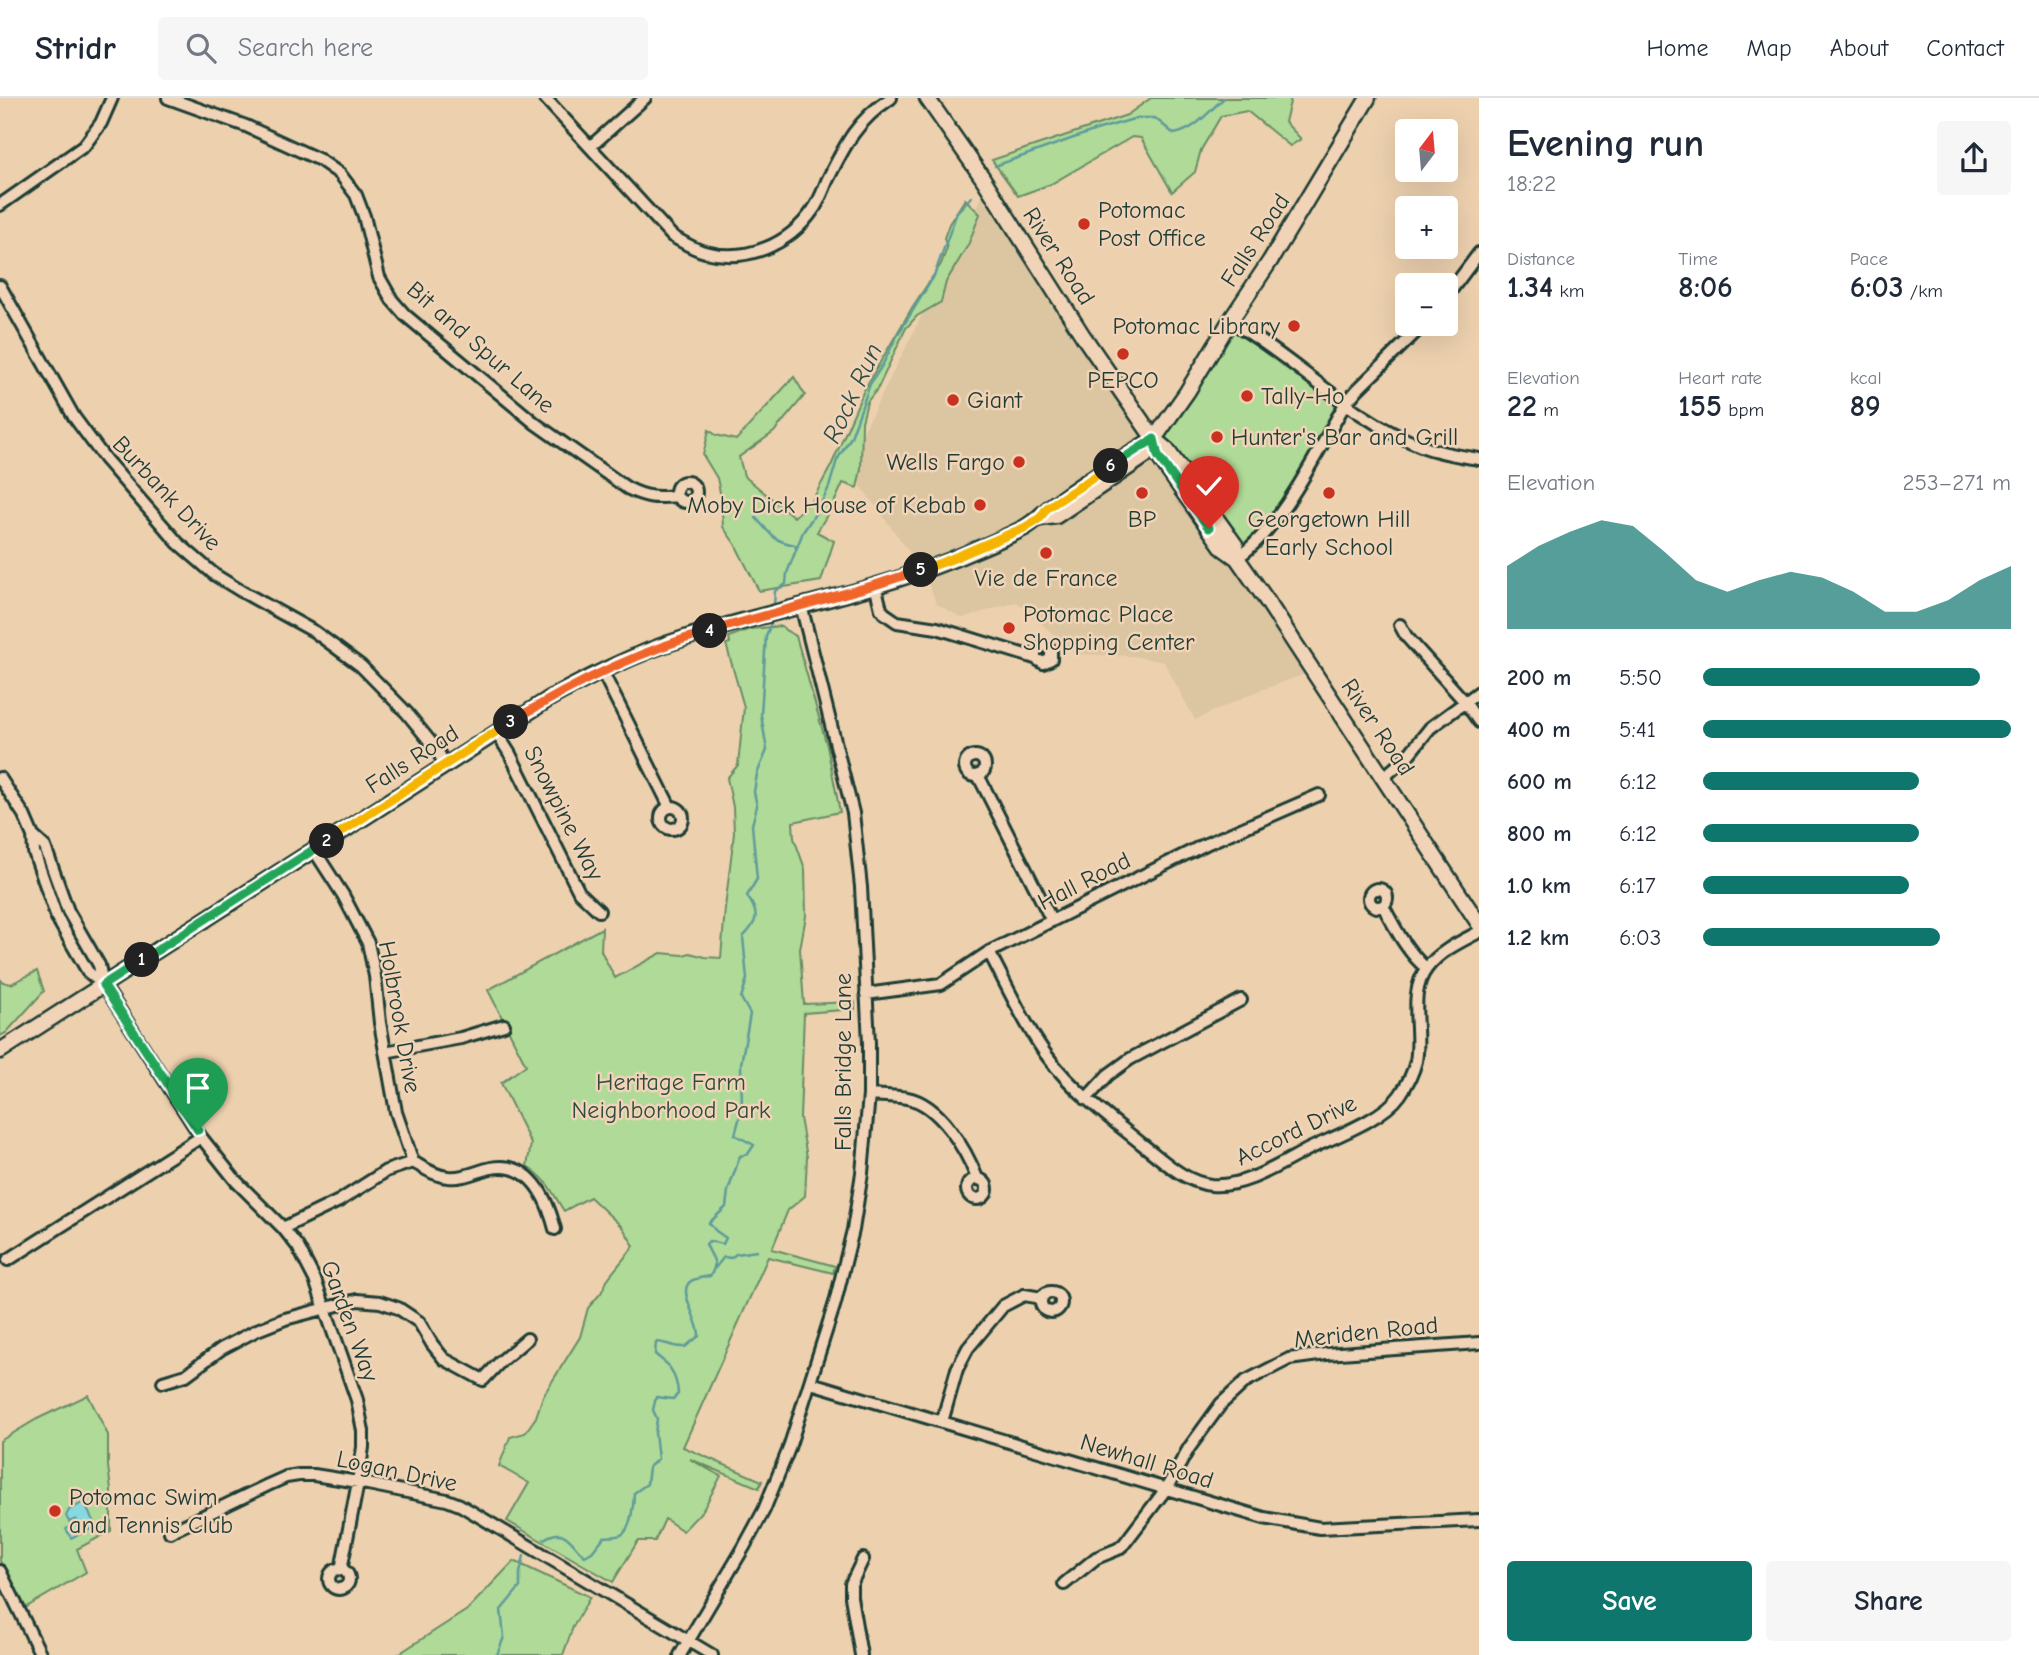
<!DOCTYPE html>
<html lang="en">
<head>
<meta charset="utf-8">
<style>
  :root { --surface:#fff; --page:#f6f6f7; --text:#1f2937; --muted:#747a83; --line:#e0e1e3; --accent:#0f766e }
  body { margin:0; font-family:"Comic Neue",sans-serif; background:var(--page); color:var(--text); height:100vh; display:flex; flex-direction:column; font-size:26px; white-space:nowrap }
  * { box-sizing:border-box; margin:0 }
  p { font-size:23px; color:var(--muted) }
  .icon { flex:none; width:38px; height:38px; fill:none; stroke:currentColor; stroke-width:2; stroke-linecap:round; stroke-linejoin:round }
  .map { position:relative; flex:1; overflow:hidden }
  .sheet { display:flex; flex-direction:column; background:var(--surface); width:560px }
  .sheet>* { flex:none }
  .needle { width:46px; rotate:16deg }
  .fabs { position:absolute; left:1395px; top:21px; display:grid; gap:14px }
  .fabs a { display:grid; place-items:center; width:63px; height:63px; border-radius:7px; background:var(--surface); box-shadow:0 7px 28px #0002; font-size:35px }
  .pin { position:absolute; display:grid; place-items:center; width:60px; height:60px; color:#fff; margin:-72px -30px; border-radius:50% 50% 50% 0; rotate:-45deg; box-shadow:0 0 7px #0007 }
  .pin .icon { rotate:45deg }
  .km { position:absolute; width:35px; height:35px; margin:-18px; border-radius:50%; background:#222; color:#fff; font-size:19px; line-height:35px; text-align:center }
  .round { display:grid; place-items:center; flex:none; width:74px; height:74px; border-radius:7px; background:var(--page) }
  .summary { display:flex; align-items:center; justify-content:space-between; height:119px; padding:0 28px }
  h1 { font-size:38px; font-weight:800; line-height:52px }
  .metrics { display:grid; grid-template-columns:repeat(3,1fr); gap:10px; height:119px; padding:7px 28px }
  .metrics div { display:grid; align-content:center }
  .metrics b { font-size:30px; font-weight:800 }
  .metrics small { font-size:19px; font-weight:400 }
  .metrics p { font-size:19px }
  .chart { height:196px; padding:14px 28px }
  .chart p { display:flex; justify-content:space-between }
  .chart svg { width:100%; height:126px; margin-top:7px; fill:var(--accent); opacity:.7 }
  .cta { display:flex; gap:14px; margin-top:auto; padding:14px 28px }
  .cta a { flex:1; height:80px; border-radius:7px; background:var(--accent); color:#fff; font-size:28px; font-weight:800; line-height:80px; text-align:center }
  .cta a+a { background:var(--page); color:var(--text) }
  ul { padding:0 28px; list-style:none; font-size:23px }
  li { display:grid; grid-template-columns:112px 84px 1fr; align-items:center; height:52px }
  li i { height:18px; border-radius:9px; background:var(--accent) }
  header { display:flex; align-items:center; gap:42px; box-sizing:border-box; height:98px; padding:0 35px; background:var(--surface); border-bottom:2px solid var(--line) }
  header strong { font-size:33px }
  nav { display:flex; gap:38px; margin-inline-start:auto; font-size:24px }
  .search { width:490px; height:63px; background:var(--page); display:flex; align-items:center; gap:18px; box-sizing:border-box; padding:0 24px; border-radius:7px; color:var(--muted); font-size:26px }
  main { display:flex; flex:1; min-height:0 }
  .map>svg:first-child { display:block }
</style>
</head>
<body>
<header>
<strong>Stridr</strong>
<div class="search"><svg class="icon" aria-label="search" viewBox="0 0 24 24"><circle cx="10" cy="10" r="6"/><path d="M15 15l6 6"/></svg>Search here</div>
<nav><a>Home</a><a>Map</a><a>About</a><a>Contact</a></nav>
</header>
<main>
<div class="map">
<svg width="1479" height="1557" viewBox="0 0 1479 1557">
  <rect width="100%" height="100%" fill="#edd1af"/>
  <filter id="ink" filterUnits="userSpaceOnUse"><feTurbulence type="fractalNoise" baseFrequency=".0143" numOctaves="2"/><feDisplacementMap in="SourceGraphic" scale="14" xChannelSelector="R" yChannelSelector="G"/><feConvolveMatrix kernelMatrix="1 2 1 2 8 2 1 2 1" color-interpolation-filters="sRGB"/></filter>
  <g filter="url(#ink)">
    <!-- built -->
    <path fill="#dcc5a1" d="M 987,88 L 1313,573 L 1253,595 L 1195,622 L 1164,564 L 1133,558 L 1075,556 L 1017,504 L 962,520 L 937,506 L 922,471 L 846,368 Z"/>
    <!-- green -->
    <path fill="#b0da97" stroke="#688c66" stroke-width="2" d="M 1151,0 L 1291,0 L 1285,24 L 1301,41 L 1290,48 L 1247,13 L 1221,18 L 1201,52 L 1195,74 L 1172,94 L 1141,40 L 1132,39 L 1051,86 L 1018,98 L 992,62 L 1127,17 Z
      M 965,101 L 980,116 L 968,147 L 946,184 L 941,204 L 917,218 L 906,230 L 878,290 L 867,304 L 862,324 L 861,371 L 857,390 L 843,385 L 834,405 L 817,434 L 834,443 L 821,483 L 759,493 L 735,446 L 723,429 L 721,399 L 717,380 L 703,357 L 709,332 L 716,337 L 736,342 L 794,279 L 805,297 L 774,334 L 739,359 L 744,378 L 794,419 L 813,401 L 831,368 L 864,292 L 913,208 L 941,166 L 947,150 L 944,140 L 949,126 Z
      M 1230,223 L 1345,306 L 1294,393 L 1237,460 L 1154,341 Z
      M 782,528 L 785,532 L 796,538 L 827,648 L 840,714 L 793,724 L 794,740 L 805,771 L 806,818 L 800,851 L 804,906 L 855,904 L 855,911 L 804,915 L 800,1020 L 807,1059 L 805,1098 L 788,1112 L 772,1151 L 835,1168 L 833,1175 L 768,1159 L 683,1349 L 762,1383 L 759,1390 L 690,1361 L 721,1378 L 703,1412 L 683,1433 L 665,1421 L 655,1443 L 638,1443 L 613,1484 L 507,1423 L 529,1385 L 499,1368 L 510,1339 L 525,1335 L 536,1319 L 543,1298 L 580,1239 L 588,1210 L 601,1195 L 609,1179 L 634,1148 L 623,1130 L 590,1099 L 564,1113 C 552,1094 547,1080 527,1068 L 531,1046 L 501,985 L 526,967 L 488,892 L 602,830 L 601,853 L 615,880 L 661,855 L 683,857 L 690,855 L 705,859 L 721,860 L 725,810 L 734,735 L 733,709 L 727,680 L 738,667 L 744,609 L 726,546 L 730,545 L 729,539 L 750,531 Z
      M 37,873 L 44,893 L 6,935 L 0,938 L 0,881 L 3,884 L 11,886 Z
      M 88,1297 L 108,1337 L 108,1368 L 111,1392 L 111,1433 L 77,1451 L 86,1474 L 23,1511 L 0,1463 L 0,1343 L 37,1321 Z
      M 514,1463 L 590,1499 L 573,1529 L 563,1557 L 397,1557 L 467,1512 Z"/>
    <!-- water -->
    <path fill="#88d9df" stroke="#5e9b9b" stroke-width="2" d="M 84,1404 L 96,1429 L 71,1440 L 66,1431 L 78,1424 L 76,1421 L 69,1424 L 66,1418 L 69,1412 Z"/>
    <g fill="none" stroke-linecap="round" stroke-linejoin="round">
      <!-- stream -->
      <path stroke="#5e9b9b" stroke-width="2.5" d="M 995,68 L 1096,32 L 1137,20 L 1155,20 L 1174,36 C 1196,32 1208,14 1224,0
        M 756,420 C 772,437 771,442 795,447 L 796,450
        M 774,508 L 775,493 L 786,486 L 787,475 L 803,434 L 819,410 L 829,389 L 837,362 L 851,339 L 870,286 L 883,266 L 897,238 L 934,178 L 957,114 L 971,99
        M 715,1170 L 724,1159 L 731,1160 L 736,1156 L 757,1153
        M 544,1441 C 567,1427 570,1446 585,1458 L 592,1454 L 604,1439 C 609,1438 617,1439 621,1437 C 631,1433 634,1404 634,1395 L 647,1386 L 649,1369 L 658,1361 L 655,1335 L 657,1321 L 653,1312 L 656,1299 L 673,1301 L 678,1296 C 678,1287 674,1275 668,1267 C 664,1263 659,1260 655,1256 L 656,1244 C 666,1244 674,1250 685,1249 L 699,1238 C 700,1222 674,1190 693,1182 C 698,1180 704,1179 710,1178 C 720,1163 711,1160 706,1146 L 709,1143 L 723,1146 L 726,1140 L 716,1133 L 709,1125 L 726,1109 L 728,1093 L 740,1058 L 748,1056 L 754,1047 L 735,1037 L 742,1010 L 741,966 L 750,916 L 741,900 L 747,881 L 743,839 C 758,824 760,816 747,798 L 757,781 L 752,727 L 757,708 L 754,694 L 757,676 L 767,652 L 761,617 L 766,538 L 771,525
        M 497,1557 L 504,1539 L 501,1512 L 520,1489 L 520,1475 L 524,1458"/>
      <defs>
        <path id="minor" d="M 168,0 L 246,28 L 320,62 L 340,76 L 356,97 L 364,118 L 379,179 L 392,202 L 405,217 L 536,326 L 627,390 C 647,400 655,400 677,398
          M 545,0 L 672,138 C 683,144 693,151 705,154 C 746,165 789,147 813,112 C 819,104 823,93 827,83 C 845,47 856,23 891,0
          M 590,49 L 645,0
          M 0,107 L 84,48 L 101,25 L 112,0
          M 0,188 L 74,319 L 105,361 L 178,445 L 215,477 L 241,493 L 315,534 L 361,568 L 407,615 L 437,652 L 445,667
          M 1446,199 L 1479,155
          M 1230,223 C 1296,261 1349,320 1421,348 C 1440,355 1459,358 1479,361
          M676 394a10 10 0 1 1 20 0a10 10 0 1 1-20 0Z
          M 1237,460 C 1282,429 1317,354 1345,306 L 1358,291 L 1424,226
          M 875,487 L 881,511 L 884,515 L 897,524 L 937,530 L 1035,560 L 1043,565 L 1051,561 L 1051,552 L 1044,547 L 1038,548 L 1035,554 L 1035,560
          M 1400,527 L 1406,538 L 1465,604 L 1479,624
          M 602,573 L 670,709
          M 496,634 L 510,656 L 579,794 L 599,813
          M965 668a10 10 0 1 1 20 0a10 10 0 1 1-20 0Z
          M 978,677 L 1052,823
          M 1384,679 L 1406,660 L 1430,630 L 1479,594
          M 0,680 L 24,717 L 33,738 L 34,754 L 57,820 L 88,874 L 103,886
          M661 720a11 11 0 1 1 22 0a11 11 0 1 1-22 0Z
          M 33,738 L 45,749 L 68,813 L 99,867 L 103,886 L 201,1039 L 236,1083 L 283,1130 L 298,1149 L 315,1182 L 357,1302 L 363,1333 L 363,1349 L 358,1384 L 341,1472
          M 314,752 L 343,797 L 368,845 L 375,878 L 380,925 L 396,1014 L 413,1064
          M1369 800a9 9 0 1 1 18 0a9 9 0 1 1-18 0Z
          M 1383,808 C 1396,831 1406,853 1426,870
          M 989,854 C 1005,884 1019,915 1037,943 C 1063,986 1105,1016 1143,1047 C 1163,1062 1184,1084 1211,1087 C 1245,1090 1280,1066 1309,1051 C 1336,1038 1383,1021 1400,997 C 1407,987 1413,975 1416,963 C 1422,933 1407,896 1427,870 C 1440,853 1460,844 1479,834
          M 866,896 L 941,886 L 989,854 L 1206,746 L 1319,697
          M 385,954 L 461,940 L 504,927
          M 869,997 C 881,998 895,998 907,1000 C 940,1006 966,1052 977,1080
          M 1086,1001 L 1108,977 L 1130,961 L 1241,902
          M967 1091a10 10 0 1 1 20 0a10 10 0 1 1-20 0Z
          M 283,1130 L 339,1103 L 386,1073 L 413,1064 C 424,1070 435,1078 448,1079 C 463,1081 477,1073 491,1070 C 530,1062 547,1100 555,1131
          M 8,1162 L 201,1039
          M1041 1204a10 10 0 1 1 20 0a10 10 0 1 1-20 0Z
          M 163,1284 L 186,1277 L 221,1251 L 257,1232 L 285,1221 L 357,1202 L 380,1204 L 398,1210 L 419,1224 L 432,1246 L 444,1261 L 483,1282 L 500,1264 L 527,1241
          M 811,1285 L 1264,1420 L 1320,1430 L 1479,1422
          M 942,1324 L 957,1271 L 968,1250 L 1003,1208 L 1024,1197 L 1042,1200
          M 170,1434 L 268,1387 L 286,1379 L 299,1377 L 314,1377 L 358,1384 L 447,1402 L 460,1407 L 712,1557
          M329 1481a10 10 0 1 1 20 0a10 10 0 1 1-20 0Z
          M 0,1473 L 41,1557
          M 1064,1486 L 1096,1460 L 1118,1451 L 1124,1446 L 1166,1391 L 1189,1350 L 1221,1306 L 1246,1283 L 1289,1261 L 1326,1256 L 1479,1245
          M 680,1557 L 744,1449 L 764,1412 L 788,1353 L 835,1205 L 853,1132 L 862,1075 L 869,997 L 869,945 L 861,789 L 853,715 L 801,507
          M 861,1557 L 851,1499 L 851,1486 L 863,1461"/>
        <path id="major" d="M 927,0 L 982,79 L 1083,238 L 1154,341 L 1167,352 L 1236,448 L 1237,460
          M 1154,341 L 1158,358 L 1223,450 L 1237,460 L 1265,500 L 1479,826
          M 1040,420 L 1056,418 L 1145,358 L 1154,341 L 1187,294 L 1230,223 L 1270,163 L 1368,0
          M 0,953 L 552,599 C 594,577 636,555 682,541 C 771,512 864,497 951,462 C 975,452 1001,442 1024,430 C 1037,423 1045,412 1057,404 C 1088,382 1121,360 1154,341"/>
      </defs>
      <!-- minor casing -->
      <use href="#minor" stroke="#1f3d34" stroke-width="16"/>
      <!-- major casing -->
      <use href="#major" stroke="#1f3d34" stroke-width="19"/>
      <!-- minor -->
      <use href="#minor" stroke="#f1d3b7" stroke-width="10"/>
      <!-- major -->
      <use href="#major" stroke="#f1d3b7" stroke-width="14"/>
    </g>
  </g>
  <g fill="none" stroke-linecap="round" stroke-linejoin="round" filter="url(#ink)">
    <defs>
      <path id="split-1" d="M 142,862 L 103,887 L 198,1032"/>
      <path id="split-2" d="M 142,862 L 327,743"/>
      <path id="split-3" d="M 327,743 L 511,624"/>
      <path id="split-4" d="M 511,624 C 574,585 639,553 710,533"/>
      <path id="split-5" d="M 710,533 L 875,487 L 921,472"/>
      <path id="split-6" d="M 921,472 L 949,462 L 1024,430 L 1040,420 L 1047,410 L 1111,368"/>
      <path id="split-7" d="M 1111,368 L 1154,341 L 1158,358 L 1209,430"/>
    </defs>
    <!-- split-1 casing -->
    <use href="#split-1" stroke="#fff" stroke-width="14"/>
    <!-- split-2 casing -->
    <use href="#split-2" stroke="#fff" stroke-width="14"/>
    <!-- split-3 casing -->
    <use href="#split-3" stroke="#fff" stroke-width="14"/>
    <!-- split-4 casing -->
    <use href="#split-4" stroke="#fff" stroke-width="14"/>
    <!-- split-5 casing -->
    <use href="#split-5" stroke="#fff" stroke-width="14"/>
    <!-- split-6 casing -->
    <use href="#split-6" stroke="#fff" stroke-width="14"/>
    <!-- split-7 casing -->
    <use href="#split-7" stroke="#fff" stroke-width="14"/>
    <!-- split-1 -->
    <use href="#split-1" stroke="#22a559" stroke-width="9"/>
    <!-- split-2 -->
    <use href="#split-2" stroke="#22a559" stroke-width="9"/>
    <!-- split-3 -->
    <use href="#split-3" stroke="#f5b400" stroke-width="9"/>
    <!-- split-4 -->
    <use href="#split-4" stroke="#f0652b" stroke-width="9"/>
    <!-- split-5 -->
    <use href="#split-5" stroke="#f0652b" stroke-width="9"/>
    <!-- split-6 -->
    <use href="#split-6" stroke="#f5b400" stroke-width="9"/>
    <!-- split-7 -->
    <use href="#split-7" stroke="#22a559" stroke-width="9"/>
  </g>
  <!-- markers -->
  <g fill="#c8321e" stroke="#f1d3b7" stroke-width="2.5">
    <circle cx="1084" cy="126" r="7"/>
    <circle cx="1294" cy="228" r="7"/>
    <circle cx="1123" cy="256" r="7"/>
    <circle cx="1247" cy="298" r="7"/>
    <circle cx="953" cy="302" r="7"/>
    <circle cx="1217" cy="339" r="7"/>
    <circle cx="1019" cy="364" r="7"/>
    <circle cx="1142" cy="395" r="7"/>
    <circle cx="1329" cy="395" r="7"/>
    <circle cx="980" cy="407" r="7"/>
    <circle cx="1046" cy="455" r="7"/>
    <circle cx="1009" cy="530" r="7"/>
    <circle cx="55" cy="1413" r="7"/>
  </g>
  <g text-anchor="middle" stroke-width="5" stroke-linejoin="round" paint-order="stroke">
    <!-- poi labels -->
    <g font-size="24" fill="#1f3d34" stroke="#f1d3b7" text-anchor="start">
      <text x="1098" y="120">Potomac<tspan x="1098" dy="28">Post Office</tspan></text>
      <text x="1280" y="236" text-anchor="end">Potomac Library</text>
      <text x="1123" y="290" text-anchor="middle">PEPCO</text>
      <text x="1261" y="306">Tally-Ho</text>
      <text x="967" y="310">Giant</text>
      <text x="1231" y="347">Hunter's Bar and Grill</text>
      <text x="1005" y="372" text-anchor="end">Wells Fargo</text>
      <text x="966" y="415" text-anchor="end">Moby Dick House of Kebab</text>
      <text x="1142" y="429" text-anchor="middle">BP</text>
      <text x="1329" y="429" text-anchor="middle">Georgetown Hill<tspan x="1329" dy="28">Early School</tspan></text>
      <text x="1046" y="488" text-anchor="middle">Vie de France</text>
      <text x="1023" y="524">Potomac Place<tspan x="1023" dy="28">Shopping Center</tspan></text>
      <text x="69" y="1407">Potomac Swim<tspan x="69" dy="28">and Tennis Club</tspan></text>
    </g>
    <!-- street labels -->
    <g font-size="24" fill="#1f3d34" stroke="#f1d3b7">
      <text transform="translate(1255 142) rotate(-57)" y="8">Falls Road</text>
      <text transform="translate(1059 158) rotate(57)" y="8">River Road</text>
      <text transform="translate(481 249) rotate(41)" y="8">Bit and Spur Lane</text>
      <text transform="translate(167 395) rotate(47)" y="8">Burbank Drive</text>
      <text transform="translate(1378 629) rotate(56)" y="8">River Road</text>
      <text transform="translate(412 661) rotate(-33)" y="8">Falls Road</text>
      <text transform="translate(564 715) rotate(63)" y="8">Snowpine Way</text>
      <text transform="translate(1084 783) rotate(-27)" y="8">Hall Road</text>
      <text transform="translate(400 919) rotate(80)" y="8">Holbrook Drive</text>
      <text transform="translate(843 964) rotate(-90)" y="8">Falls Bridge Lane</text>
      <text transform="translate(1296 1032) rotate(-26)" y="8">Accord Drive</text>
      <text transform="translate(350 1223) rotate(70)" y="8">Garden Way</text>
      <text transform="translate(1366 1234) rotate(-6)" y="8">Meriden Road</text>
      <text transform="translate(1147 1363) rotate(17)" y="8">Newhall Road</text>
      <text transform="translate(397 1373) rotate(12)" y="8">Logan Drive</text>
    </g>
    <!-- park labels -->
    <g font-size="24" fill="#2e4d3e" stroke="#f1d3b7">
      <text x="671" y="992">Heritage Farm<tspan x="671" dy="28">Neighborhood Park</tspan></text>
    </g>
    <!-- water labels -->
    <g font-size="26" font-style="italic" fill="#2a4d45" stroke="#f1d3b7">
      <text transform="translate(852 295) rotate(-65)" y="9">Rock Run</text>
    </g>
  </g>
</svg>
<div class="fabs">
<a><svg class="needle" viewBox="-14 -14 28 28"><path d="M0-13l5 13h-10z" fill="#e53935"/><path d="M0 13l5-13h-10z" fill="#747a83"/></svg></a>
<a>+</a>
<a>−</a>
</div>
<div class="pin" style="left:198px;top:1032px;background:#1e9e55"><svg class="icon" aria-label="arrive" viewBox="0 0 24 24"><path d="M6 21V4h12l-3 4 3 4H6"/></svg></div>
<div class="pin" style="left:1209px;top:430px;background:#d93025"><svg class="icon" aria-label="check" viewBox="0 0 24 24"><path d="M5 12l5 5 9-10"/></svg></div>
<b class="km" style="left:142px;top:862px">1</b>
<b class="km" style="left:327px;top:743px">2</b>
<b class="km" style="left:511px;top:624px">3</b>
<b class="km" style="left:710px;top:533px">4</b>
<b class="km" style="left:921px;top:472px">5</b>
<b class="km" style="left:1111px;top:368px">6</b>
</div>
<section class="sheet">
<div class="summary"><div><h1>Evening run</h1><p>18:22</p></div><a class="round"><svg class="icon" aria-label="share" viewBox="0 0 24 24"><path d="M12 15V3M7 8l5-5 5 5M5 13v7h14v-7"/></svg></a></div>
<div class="metrics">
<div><p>Distance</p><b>1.34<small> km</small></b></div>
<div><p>Time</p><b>8:06</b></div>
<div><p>Pace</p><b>6:03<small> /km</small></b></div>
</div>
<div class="metrics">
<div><p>Elevation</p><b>22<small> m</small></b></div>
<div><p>Heart rate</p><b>155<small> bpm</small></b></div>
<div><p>kcal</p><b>89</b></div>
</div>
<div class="chart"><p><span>Elevation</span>253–271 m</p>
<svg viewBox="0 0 160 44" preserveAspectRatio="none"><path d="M0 44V22L10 15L20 10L30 6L40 8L50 17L60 27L70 31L80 27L90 24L100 26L110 31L120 38L130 38L140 34L150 27L160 22V44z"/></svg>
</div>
<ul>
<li><b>200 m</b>5:50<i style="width:90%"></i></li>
<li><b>400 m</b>5:41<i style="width:100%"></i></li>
<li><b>600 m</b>6:12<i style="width:70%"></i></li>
<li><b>800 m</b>6:12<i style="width:70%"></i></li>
<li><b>1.0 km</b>6:17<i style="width:67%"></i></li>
<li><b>1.2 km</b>6:03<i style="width:77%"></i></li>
</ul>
<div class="cta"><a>Save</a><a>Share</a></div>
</section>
</main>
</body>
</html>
